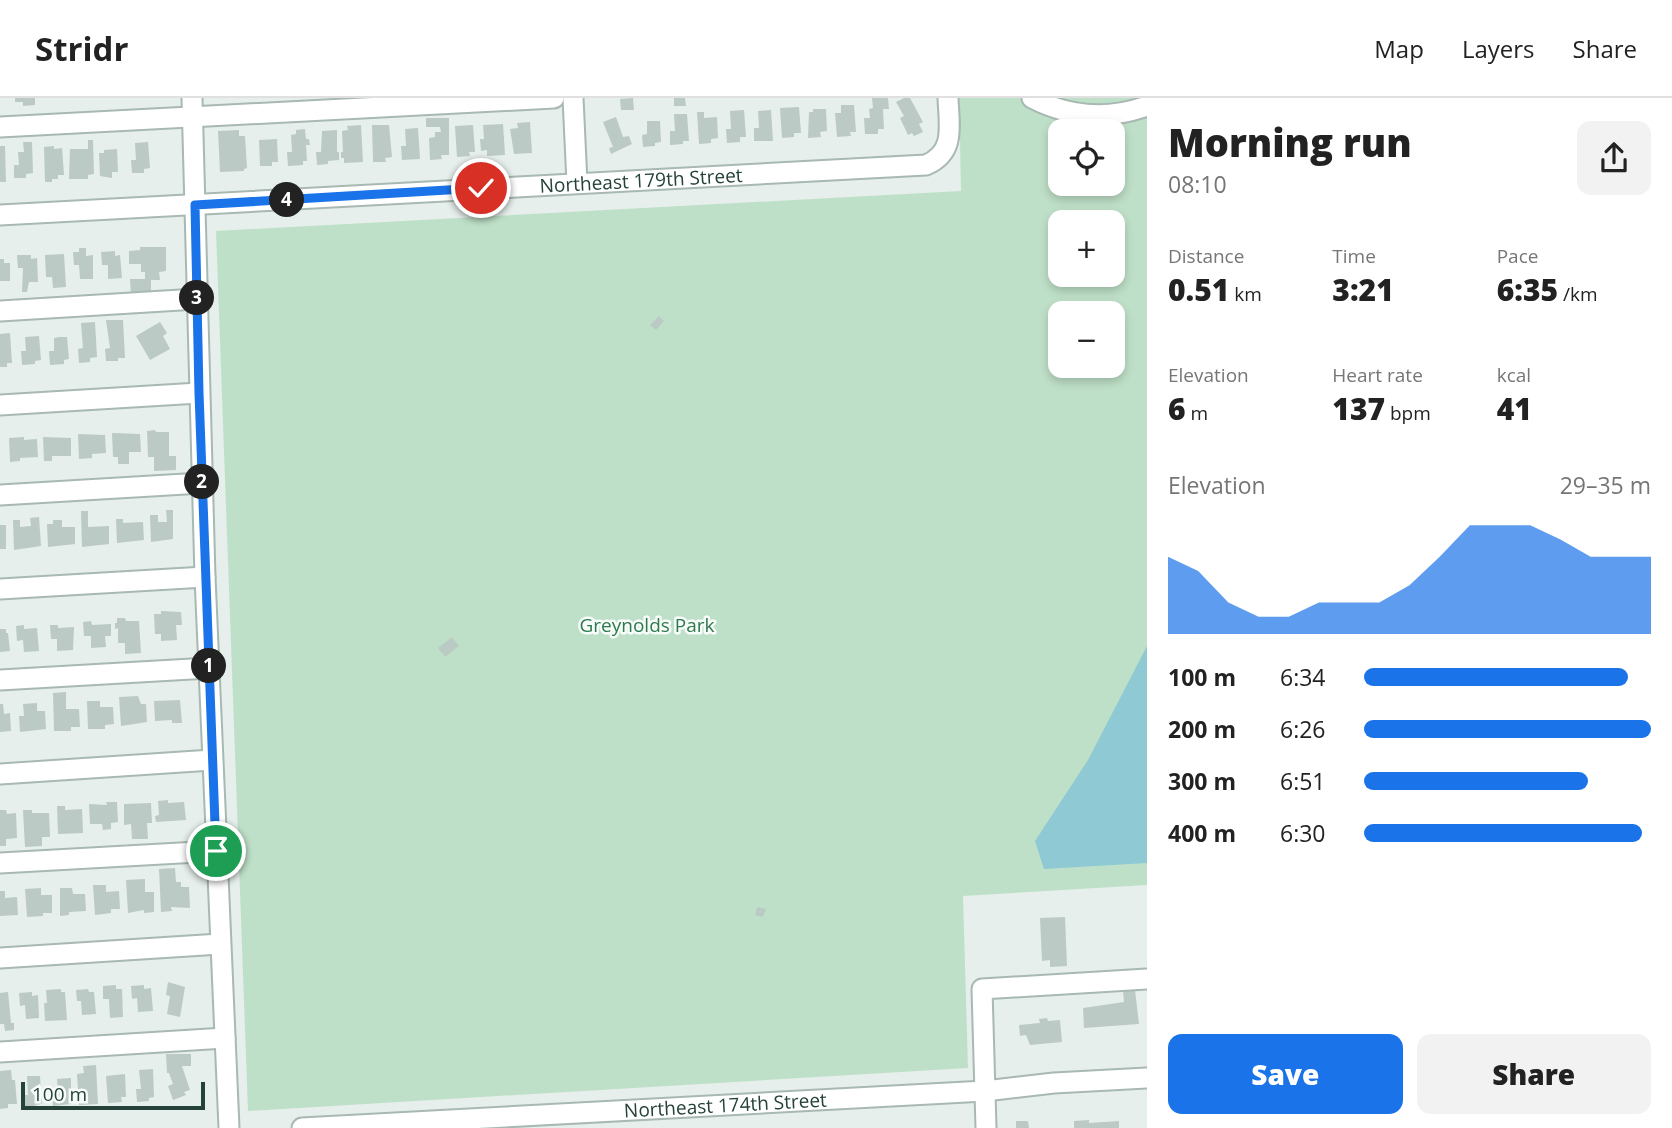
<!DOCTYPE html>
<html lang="en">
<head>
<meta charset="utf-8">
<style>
  :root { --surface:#fff; --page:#f2f2f2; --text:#222; --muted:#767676; --line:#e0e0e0; --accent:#1a73e8 }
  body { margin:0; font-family:"Open Sans",sans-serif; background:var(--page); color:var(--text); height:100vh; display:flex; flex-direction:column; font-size:26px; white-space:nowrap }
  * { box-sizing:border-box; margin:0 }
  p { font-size:23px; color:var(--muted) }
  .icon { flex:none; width:38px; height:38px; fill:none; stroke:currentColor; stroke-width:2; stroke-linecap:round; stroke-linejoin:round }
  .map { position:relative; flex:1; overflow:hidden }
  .panel { display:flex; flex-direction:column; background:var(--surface); width:525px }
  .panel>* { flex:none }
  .tools { position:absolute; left:1048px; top:21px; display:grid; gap:14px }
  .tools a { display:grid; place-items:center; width:77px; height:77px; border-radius:14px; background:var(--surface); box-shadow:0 4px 10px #0003; font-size:35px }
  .scale { position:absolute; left:21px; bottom:18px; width:184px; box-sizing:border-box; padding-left:7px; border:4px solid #24423a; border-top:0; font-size:19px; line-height:24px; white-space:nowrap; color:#24423a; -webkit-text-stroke:5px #f7fbf9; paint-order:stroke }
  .pin { position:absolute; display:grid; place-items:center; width:60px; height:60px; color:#fff; margin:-30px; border:4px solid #fff; border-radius:50%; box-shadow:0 2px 7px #0007 }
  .km { position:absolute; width:35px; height:35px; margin:-18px; border-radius:50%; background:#222; color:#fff; font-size:19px; line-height:35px; text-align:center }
  .round { display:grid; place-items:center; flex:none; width:74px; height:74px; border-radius:14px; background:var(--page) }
  .overview { display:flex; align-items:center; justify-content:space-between; height:119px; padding:0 21px }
  h1 { font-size:38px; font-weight:800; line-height:52px }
  .metrics { display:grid; grid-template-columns:repeat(3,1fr); gap:10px; height:119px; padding:7px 21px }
  .metrics div { display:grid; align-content:center }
  .metrics b { font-size:30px; font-weight:800 }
  .metrics small { font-size:19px; font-weight:400 }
  .metrics p { font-size:19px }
  .chart { height:196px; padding:14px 21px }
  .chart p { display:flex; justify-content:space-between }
  .chart svg { width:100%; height:126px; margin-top:7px; fill:var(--accent); opacity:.7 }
  .primary-button { display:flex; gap:14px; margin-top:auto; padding:14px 21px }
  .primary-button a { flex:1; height:80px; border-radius:14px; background:var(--accent); color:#fff; font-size:28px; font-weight:800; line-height:80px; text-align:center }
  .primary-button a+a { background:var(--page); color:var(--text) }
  ul { padding:0 21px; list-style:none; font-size:23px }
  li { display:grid; grid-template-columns:112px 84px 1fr; align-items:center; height:52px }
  li i { height:18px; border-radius:9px; background:var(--accent) }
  header { display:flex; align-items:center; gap:42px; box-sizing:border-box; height:98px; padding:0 35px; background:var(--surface); border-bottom:2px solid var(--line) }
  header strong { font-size:33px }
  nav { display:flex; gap:38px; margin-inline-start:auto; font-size:24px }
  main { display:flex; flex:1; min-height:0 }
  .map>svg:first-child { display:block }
</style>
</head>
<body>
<header>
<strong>Stridr</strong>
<nav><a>Map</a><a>Layers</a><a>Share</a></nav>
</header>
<main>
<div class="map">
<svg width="1147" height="1030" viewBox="0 0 1147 1030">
  <rect width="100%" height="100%" fill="#e6efeb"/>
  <!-- green -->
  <path fill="#bfe0c8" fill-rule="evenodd" d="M 959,0 L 1147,0 L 1147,787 L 963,798 L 968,970 L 248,1013 L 216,133 L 961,93 ZM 1060,33 L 1113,33 L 1113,86 L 1060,86 ZM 1060,124 L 1113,124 L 1113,177 L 1060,177 ZM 1060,215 L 1113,215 L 1113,268 L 1060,268 Z"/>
  <!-- water -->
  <path fill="#8ec9d4" d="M 1147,548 L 1147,765 L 1044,771 L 1035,743 L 1088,662 Z"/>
  <!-- building -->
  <path fill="#bbcac4" d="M 15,0 L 35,0 L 35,7 L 23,8 L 23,4 L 15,4 Z
    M 633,0 L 634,12 L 621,12 L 620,1 Z
    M 674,0 L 685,0 L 686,8 L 674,8 Z
    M 872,0 L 888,0 L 889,11 L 883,11 L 884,31 L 878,31 L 878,36 L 865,36 L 864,20 L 870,20 L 869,11 L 873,10 Z
    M 904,0 L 910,0 L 923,24 L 919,26 L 923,34 L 914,38 L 912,35 L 908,37 L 900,20 L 904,18 L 896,4 Z
    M 841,7 L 854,7 L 856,34 L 850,34 L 851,38 L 837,39 L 835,15 L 841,15 Z
    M 799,9 L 801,35 L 794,35 L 794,39 L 782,40 L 780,10 Z
    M 813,11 L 826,11 L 827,33 L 820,34 L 821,39 L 808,40 L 809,14 L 813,14 Z
    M 744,12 L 746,39 L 740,39 L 740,44 L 727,45 L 726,31 L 731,31 L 730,13 Z
    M 771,12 L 773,43 L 754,43 L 754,30 L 759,30 L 758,13 Z
    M 697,14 L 704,14 L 704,20 L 717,19 L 718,40 L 711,41 L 711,45 L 699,46 Z
    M 674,16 L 687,16 L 689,43 L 683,43 L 683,46 L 670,47 L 670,33 L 675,33 Z
    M 616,19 L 623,39 L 629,38 L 632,46 L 611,56 L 609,50 L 613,49 L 603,24 Z
    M 426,20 L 449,20 L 449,57 L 441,57 L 442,61 L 430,62 L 429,40 L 435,39 L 435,34 L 441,34 L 440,29 L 426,29 Z
    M 647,23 L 660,23 L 661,44 L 655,45 L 655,48 L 643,49 L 642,37 L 647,36 Z
    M 530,24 L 532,55 L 514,56 L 510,31 L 518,30 L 517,25 Z
    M 503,26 L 505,57 L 487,58 L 487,52 L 481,53 L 480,41 L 484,41 L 483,27 Z
    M 361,27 L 363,64 L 344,65 L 344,60 L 341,60 L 341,54 L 343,54 L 342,33 L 348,32 L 347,28 Z
    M 372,27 L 389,27 L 392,59 L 385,60 L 386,64 L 373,64 Z
    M 473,27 L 475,54 L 469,54 L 470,58 L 457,59 L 455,28 Z
    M 418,30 L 420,61 L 402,62 L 401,48 L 406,48 L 405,31 Z
    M 305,31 L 306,41 L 309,41 L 310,47 L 306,47 L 307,63 L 303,63 L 303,67 L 288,68 L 287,54 L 292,54 L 291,37 L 296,36 L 296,32 Z
    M 239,32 L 239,38 L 245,38 L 247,70 L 244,71 L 244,73 L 220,74 L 218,33 Z
    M 337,32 L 337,54 L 339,54 L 339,62 L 328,63 L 328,66 L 317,67 L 316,54 L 321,54 L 322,33 Z
    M 277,41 L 278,64 L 272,64 L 272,68 L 260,68 L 259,42 Z
    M 88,42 L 93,42 L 94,76 L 88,77 L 88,81 L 69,81 L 70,51 L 88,51 Z
    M 23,44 L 32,44 L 33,75 L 26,76 L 26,80 L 14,80 L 14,67 L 19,67 L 18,54 L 24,54 Z
    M 148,44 L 150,70 L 144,71 L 144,75 L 132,75 L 131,62 L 136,62 L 135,45 Z
    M 0,48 L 5,48 L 6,84 L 0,84 Z
    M 54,48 L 54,51 L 62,50 L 64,77 L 58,77 L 58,81 L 52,81 L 52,84 L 45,84 L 44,49 Z
    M 117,51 L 118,74 L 112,74 L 112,80 L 100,78 L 99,55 L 104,55 L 104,52 Z
    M 140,149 L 166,149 L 166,173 L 159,174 L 160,182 L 151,182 L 151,195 L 131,198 L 130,181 L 145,181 L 145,174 L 141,174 L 141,166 L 129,166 L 129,153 L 140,152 Z
    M 79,150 L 86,150 L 86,158 L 93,157 L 93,181 L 80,181 L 79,167 L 74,167 L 73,154 L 79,154 Z
    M 115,153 L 115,158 L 120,157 L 122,180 L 108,181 L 108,167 L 102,167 L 101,154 Z
    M 64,156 L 66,189 L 53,190 L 52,179 L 46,179 L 45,157 Z
    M 17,157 L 31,157 L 31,161 L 37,160 L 38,184 L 29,184 L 27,194 L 22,194 L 23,170 L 18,170 Z
    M 0,161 L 4,161 L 4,165 L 10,165 L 10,183 L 0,183 Z
    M 659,218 L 664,223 L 656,232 L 650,227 Z
    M 106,222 L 123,222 L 125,260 L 118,260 L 118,263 L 106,263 L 105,251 L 110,250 Z
    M 95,224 L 97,259 L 90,260 L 90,264 L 79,265 L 78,251 L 83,250 L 81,225 Z
    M 160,224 L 167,235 L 163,238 L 170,251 L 150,262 L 136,238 Z
    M 10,235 L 12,265 L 7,265 L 7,269 L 0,269 L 0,236 Z
    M 39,238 L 41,262 L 35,263 L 35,266 L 22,267 L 21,253 L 26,253 L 25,239 Z
    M 60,239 L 67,239 L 69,261 L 64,262 L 64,266 L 50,267 L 49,253 L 54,253 L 54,240 Z
    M 155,332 L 156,334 L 169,334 L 169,358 L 176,358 L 176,372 L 154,373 L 154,359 L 148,359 L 147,333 Z
    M 112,335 L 140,336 L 141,354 L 129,354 L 129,366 L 118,366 L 118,359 L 113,359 Z
    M 78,336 L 105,337 L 106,355 L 92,356 L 92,360 L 79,361 Z
    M 24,339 L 24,342 L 37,341 L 38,359 L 20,360 L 20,363 L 10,364 L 9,340 Z
    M 43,339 L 71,340 L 71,358 L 52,358 L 52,363 L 44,363 Z
    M 166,412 L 173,412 L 173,441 L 151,444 L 150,417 L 158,417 L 158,424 L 167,424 Z
    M 81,413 L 88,413 L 88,429 L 109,428 L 109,446 L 82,449 Z
    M 39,419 L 41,448 L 14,452 L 13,422 L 20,422 L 20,429 L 31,428 L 30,420 Z
    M 116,421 L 123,421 L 123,425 L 143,424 L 144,442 L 117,445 Z
    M 53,422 L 62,422 L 62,429 L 75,429 L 75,446 L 48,449 L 47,426 L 53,426 Z
    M 0,427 L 6,427 L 6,451 L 0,451 Z
    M 161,513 L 181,514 L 182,527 L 176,527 L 177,542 L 161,543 L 161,536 L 155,536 L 154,516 L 161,516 Z
    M 117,520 L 125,520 L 126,523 L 139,523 L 141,555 L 125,556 L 125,545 L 118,545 L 118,530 L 115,531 L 115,525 L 117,525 Z
    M 91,523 L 92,527 L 111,526 L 111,538 L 105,538 L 106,549 L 91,550 L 91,538 L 84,538 L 83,524 Z
    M 24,527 L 24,531 L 37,530 L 39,553 L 24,554 L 23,542 L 17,543 L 16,528 Z
    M 50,527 L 58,527 L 58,530 L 74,529 L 73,552 L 57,553 L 57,541 L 51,541 Z
    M 0,531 L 6,531 L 6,535 L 8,535 L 10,553 L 0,554 Z
    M 452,539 L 459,548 L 445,559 L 438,550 Z
    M 66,594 L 66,611 L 79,611 L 80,629 L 71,629 L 71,633 L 54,633 L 53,595 Z
    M 138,598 L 141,606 L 146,606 L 147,624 L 121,628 L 119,599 Z
    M 180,602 L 182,625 L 172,625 L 172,622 L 155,623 L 154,603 Z
    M 87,603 L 100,603 L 100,609 L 113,609 L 114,626 L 105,627 L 105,631 L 88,631 Z
    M 37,605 L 37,613 L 45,613 L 46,631 L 20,634 L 19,618 L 24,618 L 23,606 Z
    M 0,606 L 3,606 L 4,616 L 10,615 L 11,633 L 0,634 Z
    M 168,702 L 168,705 L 184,704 L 186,722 L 156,724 L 155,718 L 159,717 L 158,703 Z
    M 106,704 L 117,704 L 118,724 L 111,725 L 111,731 L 103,732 L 102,726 L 90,726 L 89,706 L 107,707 Z
    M 151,705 L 152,725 L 147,725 L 148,741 L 132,741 L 131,726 L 124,727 L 124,706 Z
    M 57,708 L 65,708 L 65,712 L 82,711 L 83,735 L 58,736 Z
    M 0,712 L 6,712 L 7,716 L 16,715 L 17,740 L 6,741 L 6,748 L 0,748 Z
    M 23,712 L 32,712 L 32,715 L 49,715 L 50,739 L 42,739 L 42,748 L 25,749 Z
    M 175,770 L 176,784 L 181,784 L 181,789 L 189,789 L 190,810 L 171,809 L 172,813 L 161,814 L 159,771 Z
    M 145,781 L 145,794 L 154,794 L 154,814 L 144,815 L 144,812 L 128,815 L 126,782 Z
    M 93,787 L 106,787 L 106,794 L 119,793 L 120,811 L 111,811 L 111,815 L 95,817 Z
    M 41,790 L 41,797 L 52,797 L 52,815 L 43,815 L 43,818 L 27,819 L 25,791 Z
    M 60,790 L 72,790 L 73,796 L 85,796 L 86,813 L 69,814 L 69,817 L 60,818 Z
    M 0,793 L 5,793 L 5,800 L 17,799 L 18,817 L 0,818 Z
    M 757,809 L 766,811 L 763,819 L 755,817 Z
    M 1065,819 L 1067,868 L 1050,869 L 1050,862 L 1042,863 L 1040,820 Z
    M 168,884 L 185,889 L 180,919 L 167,916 L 170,898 L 166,897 Z
    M 116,887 L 116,891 L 122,891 L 123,919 L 110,920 L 109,901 L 103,901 L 103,888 Z
    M 144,887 L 144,891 L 151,890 L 153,913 L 138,914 L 137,900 L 132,901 L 131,888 Z
    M 61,891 L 61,894 L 65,894 L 67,922 L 45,923 L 44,905 L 47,905 L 46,892 Z
    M 88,891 L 89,894 L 94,894 L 96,916 L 82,917 L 81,903 L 77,903 L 76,892 Z
    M 1135,892 L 1139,926 L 1084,930 L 1083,910 L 1124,904 L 1123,893 Z
    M 8,894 L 11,925 L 14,925 L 14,932 L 5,933 L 4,926 L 0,926 L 0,895 Z
    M 32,894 L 32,898 L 38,897 L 39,920 L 26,921 L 25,907 L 20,908 L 19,895 Z
    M 1047,920 L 1048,923 L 1060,922 L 1062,944 L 1030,947 L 1026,937 L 1020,938 L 1019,927 L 1040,925 L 1039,921 Z
    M 166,956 L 191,956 L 191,968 L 182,968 L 190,992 L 184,994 L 186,997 L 173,1002 L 168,988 L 173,986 L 169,975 L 167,975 Z
    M 96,967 L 98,1006 L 79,1007 L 77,976 L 84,975 L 83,968 Z
    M 153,971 L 154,999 L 149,1000 L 149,1003 L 137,1004 L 136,991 L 141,991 L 139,972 Z
    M 11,972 L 12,982 L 15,982 L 17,1006 L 8,1006 L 8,1010 L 0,1011 L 0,973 Z
    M 125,976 L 126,999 L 121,999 L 122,1004 L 108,1005 L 106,978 Z
    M 27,978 L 40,978 L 42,1006 L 35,1007 L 36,1010 L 24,1011 L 23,997 L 28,997 Z
    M 71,980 L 71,1006 L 53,1008 L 52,995 L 58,994 L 57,981 Z
    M 1089,1022 L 1089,1025 L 1119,1023 L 1119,1030 L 1074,1030 L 1074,1023 Z
    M 1016,1023 L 1028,1023 L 1029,1030 L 1016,1030 Z"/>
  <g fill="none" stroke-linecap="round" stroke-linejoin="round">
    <defs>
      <g id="minor">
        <path d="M 192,0 L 205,479 L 229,1030"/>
        <path d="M 573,0 L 577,85"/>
        <path d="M 1032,0 C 1069,19 1108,22 1147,8"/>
        <path d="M 0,29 L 554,0"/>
        <path id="s1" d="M 0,117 L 926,67 C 956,54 949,28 948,0"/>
        <path d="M 0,213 L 197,201"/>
        <path d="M 0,307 L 199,295"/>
        <path d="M 0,397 L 202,385"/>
        <path d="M 0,491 L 205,479"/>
        <path d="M 0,582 L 209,570"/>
        <path d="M 0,676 L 212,662"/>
        <path d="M 0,765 L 216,753"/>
        <path d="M 0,860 L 220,846"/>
        <path d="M 0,954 L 225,940"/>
        <path id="s2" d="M 302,1030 L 985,993 L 1054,985 L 1147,980"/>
        <path d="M 986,1030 L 982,891 L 1147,881"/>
      </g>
    </defs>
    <!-- minor casing -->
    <use href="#minor" stroke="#a8b8b2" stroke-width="23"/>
    <!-- minor -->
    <use href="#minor" stroke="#fff" stroke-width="19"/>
  </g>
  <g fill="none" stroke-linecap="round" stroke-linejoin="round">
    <defs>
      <path id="route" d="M 216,753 L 199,295 L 195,107 L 481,90"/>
    </defs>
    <!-- route casing -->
    <use href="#route" stroke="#fff" stroke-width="14"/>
    <!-- route -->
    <use href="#route" stroke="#1a73e8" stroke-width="9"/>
  </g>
  <g text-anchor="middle" stroke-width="5" stroke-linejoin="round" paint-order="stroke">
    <!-- street labels -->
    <g font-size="19" fill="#24423a" stroke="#f7fbf9">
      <text dy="7" stroke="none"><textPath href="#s1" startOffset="642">Northeast 179th Street</textPath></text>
      <text dy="7" stroke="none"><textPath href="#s2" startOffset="424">Northeast 174th Street</textPath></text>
    </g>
    <!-- park labels -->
    <g font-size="19" fill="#2d7a4b" stroke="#f7fbf9">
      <text x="647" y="534">Greynolds Park</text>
    </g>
  </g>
</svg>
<div class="tools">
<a><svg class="icon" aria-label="locate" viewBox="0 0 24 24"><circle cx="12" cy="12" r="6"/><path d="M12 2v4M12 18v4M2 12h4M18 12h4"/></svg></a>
<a>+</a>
<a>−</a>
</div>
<div class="scale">100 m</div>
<div class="pin" style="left:216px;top:753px;background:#1e9e55"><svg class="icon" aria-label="arrive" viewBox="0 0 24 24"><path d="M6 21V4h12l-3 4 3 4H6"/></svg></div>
<div class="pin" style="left:481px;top:90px;background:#d93025"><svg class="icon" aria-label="check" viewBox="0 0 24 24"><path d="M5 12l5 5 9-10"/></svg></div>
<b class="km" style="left:209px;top:568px">1</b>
<b class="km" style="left:202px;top:384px">2</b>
<b class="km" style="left:197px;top:200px">3</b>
<b class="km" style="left:287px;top:102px">4</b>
</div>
<section class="panel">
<div class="overview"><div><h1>Morning run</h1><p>08:10</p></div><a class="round"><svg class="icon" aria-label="share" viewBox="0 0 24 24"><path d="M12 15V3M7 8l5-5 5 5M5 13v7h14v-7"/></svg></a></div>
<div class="metrics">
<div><p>Distance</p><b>0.51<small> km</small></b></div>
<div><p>Time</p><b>3:21</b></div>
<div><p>Pace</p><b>6:35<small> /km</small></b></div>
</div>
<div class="metrics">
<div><p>Elevation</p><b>6<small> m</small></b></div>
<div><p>Heart rate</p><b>137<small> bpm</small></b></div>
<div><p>kcal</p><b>41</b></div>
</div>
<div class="chart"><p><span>Elevation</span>29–35 m</p>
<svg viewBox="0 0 160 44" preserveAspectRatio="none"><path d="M0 44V17L10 22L20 33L30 38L40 38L50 33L60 33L70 33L80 27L90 17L100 6L110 6L120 6L130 11L140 17L150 17L160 17V44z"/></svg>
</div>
<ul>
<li><b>100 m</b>6:34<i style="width:92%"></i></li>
<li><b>200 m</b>6:26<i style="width:100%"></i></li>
<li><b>300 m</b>6:51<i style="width:78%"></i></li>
<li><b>400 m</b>6:30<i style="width:97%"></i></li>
</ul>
<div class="primary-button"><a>Save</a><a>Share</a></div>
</section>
</main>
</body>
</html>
